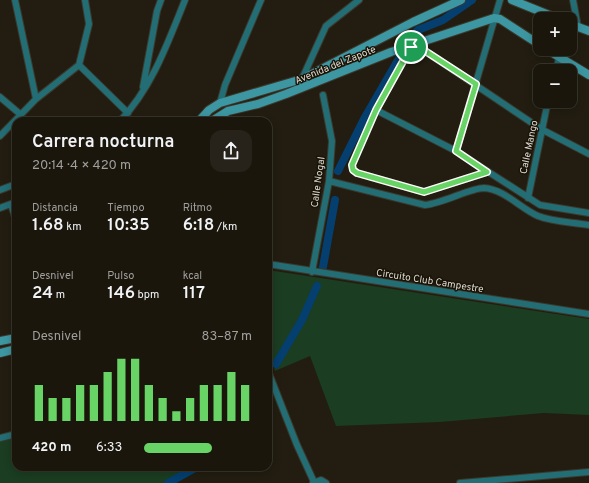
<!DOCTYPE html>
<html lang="es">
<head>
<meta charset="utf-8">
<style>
  :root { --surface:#1a160c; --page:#27231a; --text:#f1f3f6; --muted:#9f9f9d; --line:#38352d; --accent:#68d465 }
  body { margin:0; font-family:Overpass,sans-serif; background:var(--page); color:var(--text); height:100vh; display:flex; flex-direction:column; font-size:15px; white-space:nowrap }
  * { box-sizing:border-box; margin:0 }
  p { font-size:13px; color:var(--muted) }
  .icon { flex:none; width:22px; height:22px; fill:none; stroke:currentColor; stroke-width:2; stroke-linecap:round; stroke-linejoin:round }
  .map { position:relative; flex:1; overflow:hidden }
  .sheet { position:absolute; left:12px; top:117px; width:260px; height:354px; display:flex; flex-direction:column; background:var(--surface); border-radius:12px; box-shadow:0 2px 10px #0003,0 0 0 1px var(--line) }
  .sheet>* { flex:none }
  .tools { position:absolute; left:533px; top:12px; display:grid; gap:8px }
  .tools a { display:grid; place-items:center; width:44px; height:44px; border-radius:8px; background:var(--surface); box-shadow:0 2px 10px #0003,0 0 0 1px var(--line); font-size:20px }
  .pin { position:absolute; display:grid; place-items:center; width:34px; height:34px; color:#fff; margin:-17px; border:2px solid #fff; border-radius:50%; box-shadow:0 1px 4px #0007 }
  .round { display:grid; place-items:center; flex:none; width:42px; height:42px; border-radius:12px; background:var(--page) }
  .summary { display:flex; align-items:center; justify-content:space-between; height:68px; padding:0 20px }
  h1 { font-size:18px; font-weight:600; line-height:30px }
  .figures { display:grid; grid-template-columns:repeat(3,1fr); gap:6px; height:68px; padding:4px 20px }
  .figures div { display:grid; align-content:center }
  .figures b { font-size:17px; font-weight:600 }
  .figures small { font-size:11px; font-weight:400 }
  .figures p { font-size:11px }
  .chart { height:112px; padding:8px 20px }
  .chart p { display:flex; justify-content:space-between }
  .chart svg { width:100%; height:72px; margin-top:4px; stroke:var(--accent); stroke-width:6 }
  ul { padding:0 20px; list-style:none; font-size:13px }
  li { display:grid; grid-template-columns:64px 48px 1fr; align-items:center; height:30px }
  li i { height:10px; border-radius:5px; background:var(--accent) }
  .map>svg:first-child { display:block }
</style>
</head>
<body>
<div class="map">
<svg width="589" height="483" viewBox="0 0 589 483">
  <rect width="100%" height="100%" fill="#221d10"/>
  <!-- green -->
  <path fill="#1b3d21" d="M 268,270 L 589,319 L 589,415 L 544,413 L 440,422 L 336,426 L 310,356 L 275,371 L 268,348 Z
    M 16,437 L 16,467 L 201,467 L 171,483 L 0,483 L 0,441 Z"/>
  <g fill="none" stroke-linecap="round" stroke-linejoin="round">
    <!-- canal -->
    <path stroke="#043f6f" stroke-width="8" d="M 406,43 L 418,30 L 443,20 L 472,0
      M 338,171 L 364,119 L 401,55
      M 323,267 L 335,200
      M 276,364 L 302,320 L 317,286
      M 168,483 L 197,467"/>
    <defs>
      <path id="minor" d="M 15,0 L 36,99
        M 573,0 L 578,27
        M 416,45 L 541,129 L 589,154
        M 411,47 L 376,110 L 352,165 L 353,170 L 357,173 L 424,192 L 487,172
        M 79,65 L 128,113
        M 79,65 L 89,24 L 85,0
        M 556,71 L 559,58
        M 302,79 L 326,26 L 359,0
        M 143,87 L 157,11 L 161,0
        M 0,97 L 20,114
        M 220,103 L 225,85 L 261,0
        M 376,110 L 456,151 L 540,205 L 589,213
        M 120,121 C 152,88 168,42 185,0
        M 0,136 L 36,99 L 79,65
        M 456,151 L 500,0
        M 329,181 L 425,205 C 444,203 470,188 484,188 C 504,189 520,208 538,216 C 553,222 572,222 589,225
        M 0,190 L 16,184
        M 528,198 L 548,101
        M 11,204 L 16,220
        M 0,208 L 16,202
        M 268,264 L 589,314
        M 312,272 L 329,181 L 332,141 L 323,95
        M 268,371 L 297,445 L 314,482
        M 0,438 L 16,434
        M 313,483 L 321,480 L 326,483
        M 460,483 L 589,472"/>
      <path id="secondary" d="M 512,0 L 559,19
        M 570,24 L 589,31
        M 546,49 L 589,75
        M 199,121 L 209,110 L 220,103 L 302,79 L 413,22 L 461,0
        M 212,121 L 228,111 L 258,104 L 286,94 L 391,52 L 494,18 L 500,19 L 540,45
        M 0,341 L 16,338
        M 0,353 L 16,349"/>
    </defs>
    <!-- minor casing -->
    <use href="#minor" stroke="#3c382b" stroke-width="8"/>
    <!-- secondary casing -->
    <use href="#secondary" stroke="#3c382b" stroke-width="10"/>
    <!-- minor -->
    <use href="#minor" stroke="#236d75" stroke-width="6"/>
    <!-- secondary -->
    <use href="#secondary" stroke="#3c97a2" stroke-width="8"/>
  </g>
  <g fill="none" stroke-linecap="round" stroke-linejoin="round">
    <defs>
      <path id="route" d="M 416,45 L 476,84 L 456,151 L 487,172 L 424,192 L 357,173 L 353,170 L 352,165 L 376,110 L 411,47 Z"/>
    </defs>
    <!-- route casing -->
    <use href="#route" stroke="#fff" stroke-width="8"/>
    <!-- route -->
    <use href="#route" stroke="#68d465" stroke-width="5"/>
  </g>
  <g text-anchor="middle" stroke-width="3" stroke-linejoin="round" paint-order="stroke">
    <!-- street labels -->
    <g font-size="10" fill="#dfdbd3" stroke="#191407">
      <text transform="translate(335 64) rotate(-22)" y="4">Avenida del Zapote</text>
      <text transform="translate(528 147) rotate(-78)" y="4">Calle Mango</text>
      <text transform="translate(317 182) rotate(-82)" y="4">Calle Nogal</text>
      <text transform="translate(430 280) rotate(9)" y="4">Circuito Club Campestre</text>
    </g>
  </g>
</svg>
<div class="tools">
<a>+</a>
<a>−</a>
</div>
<div class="pin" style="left:411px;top:47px;background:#1e9e55"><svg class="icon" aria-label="arrive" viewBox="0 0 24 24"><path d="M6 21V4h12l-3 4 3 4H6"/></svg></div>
<section class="sheet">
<div class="summary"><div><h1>Carrera nocturna</h1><p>20:14 · 4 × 420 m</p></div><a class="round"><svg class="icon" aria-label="share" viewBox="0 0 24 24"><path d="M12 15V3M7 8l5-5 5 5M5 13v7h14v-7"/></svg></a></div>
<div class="figures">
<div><p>Distancia</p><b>1.68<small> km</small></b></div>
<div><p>Tiempo</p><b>10:35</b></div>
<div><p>Ritmo</p><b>6:18<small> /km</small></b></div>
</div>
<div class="figures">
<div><p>Desnivel</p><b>24<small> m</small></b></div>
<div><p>Pulso</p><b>146<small> bpm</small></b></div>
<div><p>kcal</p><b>117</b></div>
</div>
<div class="chart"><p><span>Desnivel</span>83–87 m</p>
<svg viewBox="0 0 160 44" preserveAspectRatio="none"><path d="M5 44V22M15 44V30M25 44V30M35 44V22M45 44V22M55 44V14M65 44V6M75 44V6M85 44V22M95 44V30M105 44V38M115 44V30M125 44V22M135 44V22M145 44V14M155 44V22"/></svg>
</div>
<ul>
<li><b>420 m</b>6:33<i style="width:63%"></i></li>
</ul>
</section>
</div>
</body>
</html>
